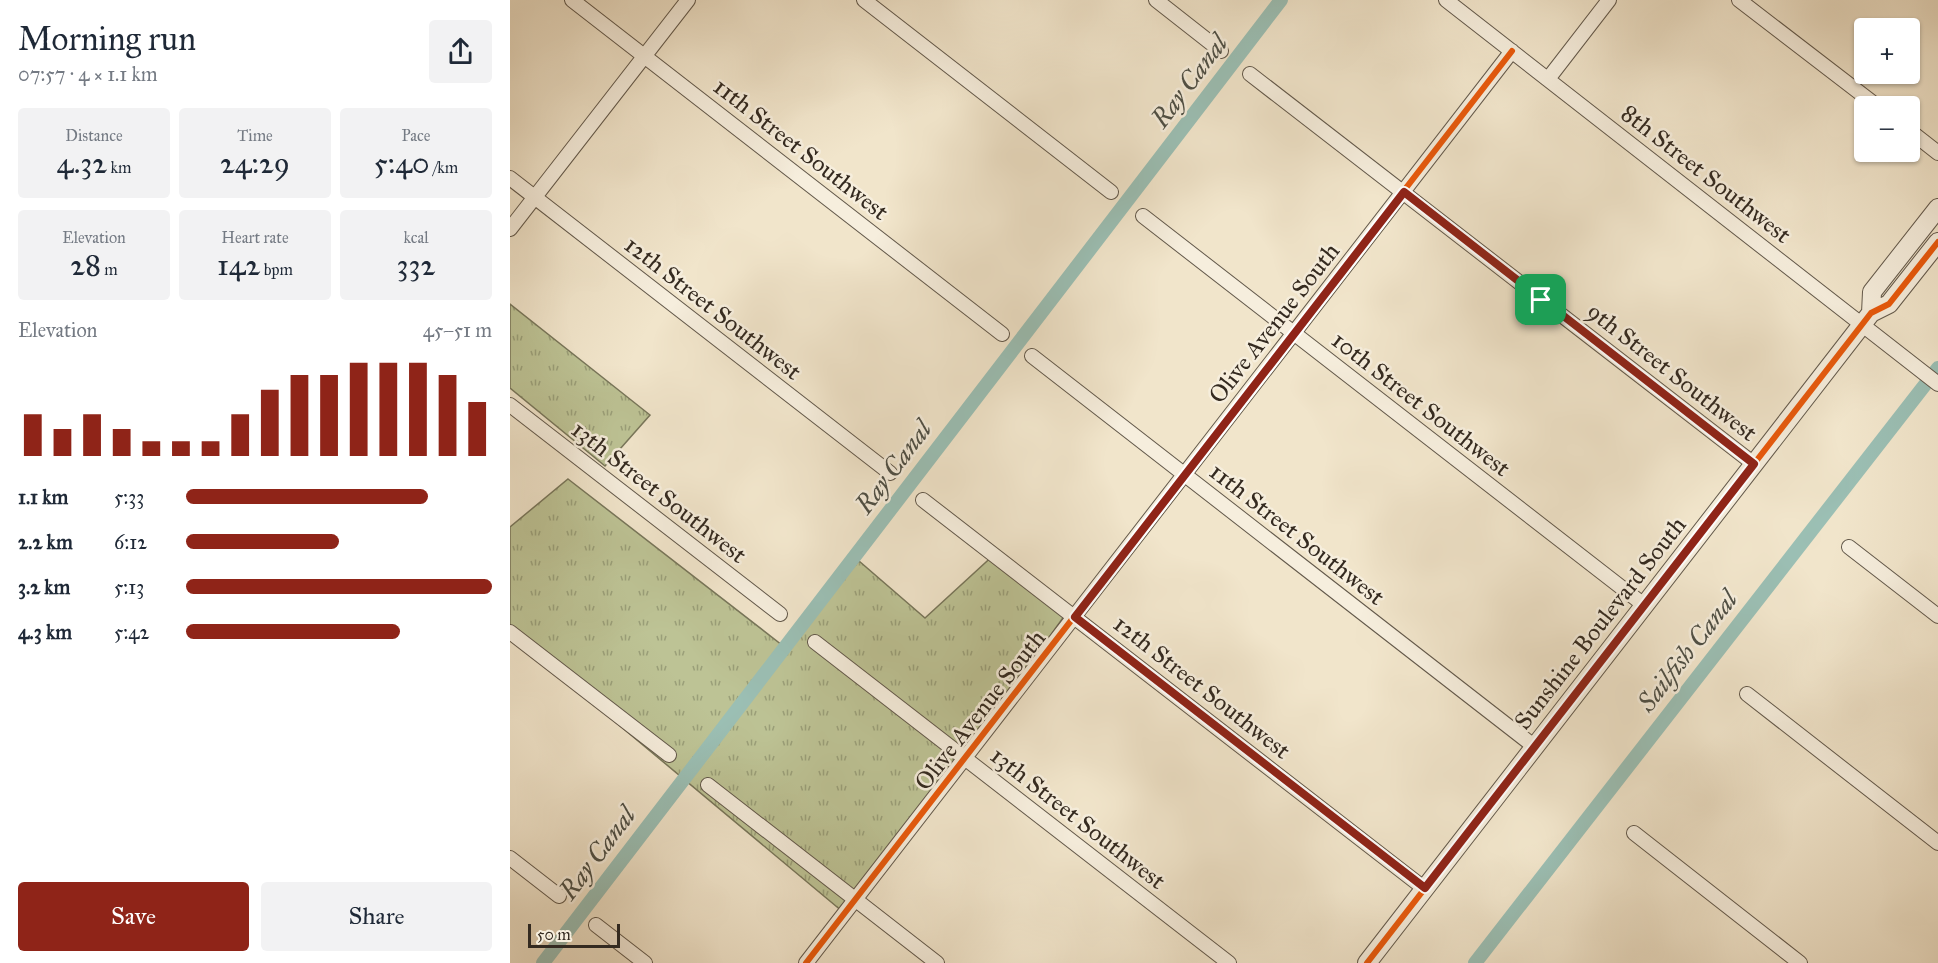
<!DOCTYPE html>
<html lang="en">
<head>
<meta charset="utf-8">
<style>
  :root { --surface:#fff; --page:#f2f2f3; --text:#1f2937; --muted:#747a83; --accent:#8f2418 }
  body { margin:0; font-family:"IM FELL Great Primer",serif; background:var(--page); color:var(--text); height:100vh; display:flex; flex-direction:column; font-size:22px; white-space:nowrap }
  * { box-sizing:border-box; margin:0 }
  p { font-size:20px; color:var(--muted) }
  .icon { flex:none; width:33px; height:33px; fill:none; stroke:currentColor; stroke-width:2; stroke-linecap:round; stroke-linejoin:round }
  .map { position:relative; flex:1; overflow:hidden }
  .sheet { display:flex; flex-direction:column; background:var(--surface); width:510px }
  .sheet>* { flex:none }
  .tools { position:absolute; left:1344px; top:18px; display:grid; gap:12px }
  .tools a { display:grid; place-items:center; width:66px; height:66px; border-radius:6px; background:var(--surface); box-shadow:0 2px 4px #0004; font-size:30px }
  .scale { position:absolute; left:18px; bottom:15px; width:92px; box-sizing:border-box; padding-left:6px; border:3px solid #342a20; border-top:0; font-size:16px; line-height:21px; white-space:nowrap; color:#342a20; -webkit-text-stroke:4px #f6eedd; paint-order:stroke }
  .pin { position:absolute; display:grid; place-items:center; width:51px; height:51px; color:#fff; margin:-26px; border-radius:12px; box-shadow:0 3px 9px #0006 }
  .round { display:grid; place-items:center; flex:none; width:63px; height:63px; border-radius:6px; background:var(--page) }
  .overview { display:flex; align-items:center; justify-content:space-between; height:102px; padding:0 18px }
  h1 { font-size:33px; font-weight:600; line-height:45px }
  .stats { display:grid; grid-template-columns:repeat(3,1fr); gap:9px; height:102px; padding:6px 18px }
  .stats div { display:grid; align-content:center; border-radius:6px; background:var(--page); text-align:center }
  .stats b { font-size:30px; font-weight:600 }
  .stats small { font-size:16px; font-weight:400 }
  .stats p { font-size:16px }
  .chart { height:168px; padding:12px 18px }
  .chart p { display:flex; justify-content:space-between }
  .chart svg { width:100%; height:108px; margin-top:6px; stroke:var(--accent); stroke-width:6 }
  .action { display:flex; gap:12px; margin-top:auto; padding:12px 18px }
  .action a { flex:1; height:69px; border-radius:6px; background:var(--accent); color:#fff; font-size:24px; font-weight:600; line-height:69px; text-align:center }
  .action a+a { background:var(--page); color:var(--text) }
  ul { padding:0 18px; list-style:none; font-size:20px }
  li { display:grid; grid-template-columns:96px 72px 1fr; align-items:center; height:45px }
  li i { height:15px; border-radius:8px; background:var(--accent) }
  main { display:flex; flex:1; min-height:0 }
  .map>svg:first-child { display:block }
</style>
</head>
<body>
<main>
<section class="sheet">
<div class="overview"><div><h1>Morning run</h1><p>07:57 · 4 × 1.1 km</p></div><a class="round"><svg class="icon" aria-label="share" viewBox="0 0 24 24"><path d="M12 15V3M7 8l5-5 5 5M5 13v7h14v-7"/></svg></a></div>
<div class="stats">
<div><p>Distance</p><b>4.32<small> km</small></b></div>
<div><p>Time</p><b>24:29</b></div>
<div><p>Pace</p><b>5:40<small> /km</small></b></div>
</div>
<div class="stats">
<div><p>Elevation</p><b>28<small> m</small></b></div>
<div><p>Heart rate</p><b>142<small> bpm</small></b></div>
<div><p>kcal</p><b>332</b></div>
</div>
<div class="chart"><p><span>Elevation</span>45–51 m</p>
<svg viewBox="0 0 160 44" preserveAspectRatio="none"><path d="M5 44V27M15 44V33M25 44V27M35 44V33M45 44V38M55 44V38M65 44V38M75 44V27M85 44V17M95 44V11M105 44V11M115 44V6M125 44V6M135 44V6M145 44V11M155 44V22"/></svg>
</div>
<ul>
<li><b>1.1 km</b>5:33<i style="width:79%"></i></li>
<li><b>2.2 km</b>6:12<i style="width:50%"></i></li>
<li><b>3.2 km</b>5:13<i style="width:100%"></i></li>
<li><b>4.3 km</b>5:42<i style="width:70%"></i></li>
</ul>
<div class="action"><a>Save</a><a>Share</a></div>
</section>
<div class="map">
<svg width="1428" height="963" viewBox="0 0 1428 963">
  <defs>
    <pattern id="grass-tufts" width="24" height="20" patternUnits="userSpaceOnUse" patternTransform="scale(1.5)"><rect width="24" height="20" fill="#bdc395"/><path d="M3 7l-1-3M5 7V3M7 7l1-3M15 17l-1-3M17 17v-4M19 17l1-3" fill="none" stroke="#9a9f79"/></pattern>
  </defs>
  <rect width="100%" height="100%" fill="#f1e5cb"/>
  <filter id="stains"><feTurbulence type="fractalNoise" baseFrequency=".00333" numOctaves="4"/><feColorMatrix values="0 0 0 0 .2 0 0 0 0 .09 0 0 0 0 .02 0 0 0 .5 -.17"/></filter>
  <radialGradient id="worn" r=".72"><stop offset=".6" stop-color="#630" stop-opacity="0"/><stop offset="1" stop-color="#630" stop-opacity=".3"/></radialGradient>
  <!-- grass -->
  <path fill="url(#grass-tufts)" stroke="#78765a" stroke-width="1.5" d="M 0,304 L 140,415 L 95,466 L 0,388 Z
    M 58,479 L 272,645 L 349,561 L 415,618 L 487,552 L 560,608 L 339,917 L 0,634 L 0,527 Z"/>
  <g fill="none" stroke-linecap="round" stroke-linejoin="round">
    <!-- canal -->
    <path stroke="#9bbfb4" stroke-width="14" d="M 33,963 L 771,0
      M 965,963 L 1428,368"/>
    <defs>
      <path id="minor" d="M 62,0 L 492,334
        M 354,0 L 601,192
        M 646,0 L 711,51
        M 936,0 L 1428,384
        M 1229,0 L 1367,106
        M 740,74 L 1244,464
        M 1038,79 L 1099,0
        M 1400,131 L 1428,153
        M 0,178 L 380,473
        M 633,216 L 1134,605
        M 0,229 L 178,0
        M 522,356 L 1025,747
        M 0,405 L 270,614
        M 413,500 L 915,889
        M 1339,547 L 1428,616
        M 0,632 L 159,755
        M 305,642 L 719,963
        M 1237,694 L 1428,843
        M 198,785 L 427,963
        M 1124,833 L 1290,963
        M 0,858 L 49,896
        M 86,925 L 135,963
        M 296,963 L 1002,51"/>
      <path id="tertiary" d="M 1361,313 L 1362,292 L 1428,208
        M 857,963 L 1361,313 L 1379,304 L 1428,242"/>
    </defs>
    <!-- minor casing -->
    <use href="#minor" stroke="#63594b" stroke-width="16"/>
    <!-- tertiary casing -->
    <use href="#tertiary" stroke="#63594b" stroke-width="20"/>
    <!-- minor -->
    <use href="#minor" stroke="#f6eedd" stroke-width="14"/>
    <!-- tertiary -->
    <use href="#tertiary" stroke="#f6eedd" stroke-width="18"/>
    <defs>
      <path id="cycleway" d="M 296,963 L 1002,51
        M 857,963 L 1361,313 L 1379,304 L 1428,242"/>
    </defs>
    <!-- cycleway casing -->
    <use href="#cycleway" stroke="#f6eedd" stroke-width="10"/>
    <!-- cycleway -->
    <use href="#cycleway" stroke="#e8590c" stroke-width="6"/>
  </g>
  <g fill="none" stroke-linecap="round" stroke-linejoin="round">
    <defs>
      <path id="route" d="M 894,192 L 1244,464 L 915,888 L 565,617 Z"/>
    </defs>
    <!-- route casing -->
    <use href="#route" stroke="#fff" stroke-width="12"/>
    <!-- route -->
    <use href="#route" stroke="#8f2418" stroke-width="8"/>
  </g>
  <g text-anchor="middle" stroke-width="5" stroke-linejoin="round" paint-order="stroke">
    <!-- street labels -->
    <g font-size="24" fill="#342a20" stroke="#f6eedd">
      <text transform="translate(291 149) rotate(38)" y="8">11th Street Southwest</text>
      <text transform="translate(1196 174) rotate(38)" y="8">8th Street Southwest</text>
      <text transform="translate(203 308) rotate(38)" y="8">12th Street Southwest</text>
      <text transform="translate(764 323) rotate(-52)" y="8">Olive Avenue South</text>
      <text transform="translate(1162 372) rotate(38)" y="8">9th Street Southwest</text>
      <text transform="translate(911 404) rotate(38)" y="8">10th Street Southwest</text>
      <text transform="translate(149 492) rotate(38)" y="8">13th Street Southwest</text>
      <text transform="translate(787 534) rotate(38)" y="8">11th Street Southwest</text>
      <text transform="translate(1090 623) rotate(-52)" y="8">Sunshine Boulevard South</text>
      <text transform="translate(692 687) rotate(38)" y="8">12th Street Southwest</text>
      <text transform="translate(470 710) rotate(-52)" y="8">Olive Avenue South</text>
      <text transform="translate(568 818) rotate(38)" y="8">13th Street Southwest</text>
    </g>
    <!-- water labels -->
    <g font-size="26" font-style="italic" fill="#4e4f45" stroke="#f6eedd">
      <text transform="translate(679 81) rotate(-53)" y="9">Ray Canal</text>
      <text transform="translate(383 467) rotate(-53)" y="9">Ray Canal</text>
      <text transform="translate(1177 651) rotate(-52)" y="9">Sailfish Canal</text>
      <text transform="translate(87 853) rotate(-53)" y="9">Ray Canal</text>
    </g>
  </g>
  <rect width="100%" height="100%" filter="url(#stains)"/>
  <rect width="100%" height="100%" fill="url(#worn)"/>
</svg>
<div class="tools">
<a>+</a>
<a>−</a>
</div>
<div class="scale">50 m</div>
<div class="pin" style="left:1031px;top:300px;background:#1e9e55"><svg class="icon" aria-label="arrive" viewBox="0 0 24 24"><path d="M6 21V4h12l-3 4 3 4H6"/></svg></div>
</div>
</main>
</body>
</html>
